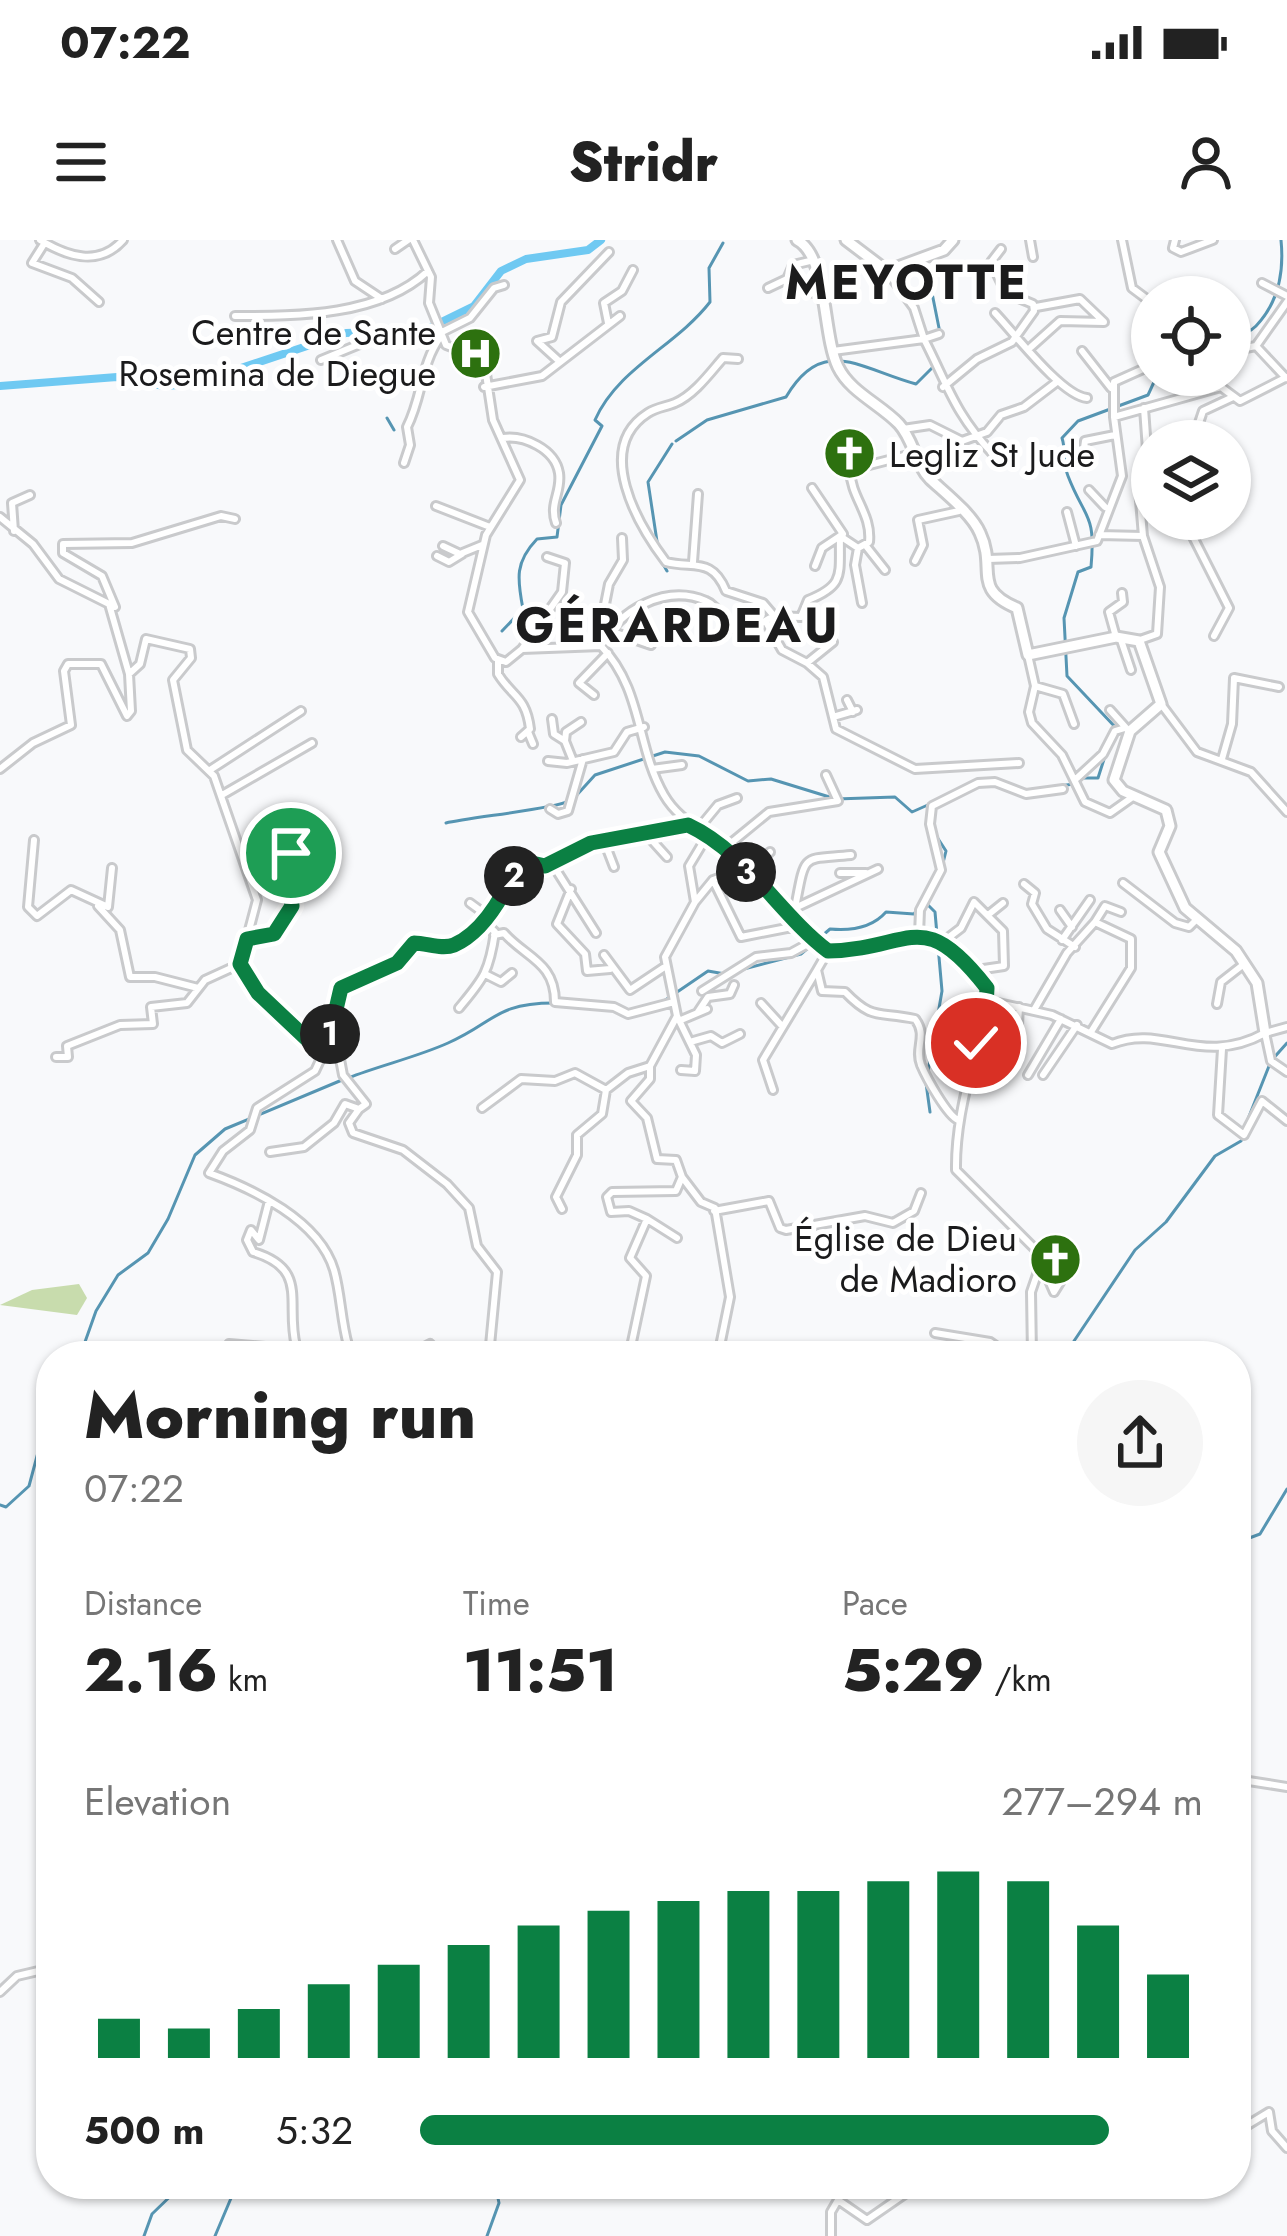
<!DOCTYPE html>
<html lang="en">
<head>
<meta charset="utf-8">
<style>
  :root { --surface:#fff; --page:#f6f6f6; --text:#222; --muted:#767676; --accent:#0b8043 }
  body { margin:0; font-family:Jost,sans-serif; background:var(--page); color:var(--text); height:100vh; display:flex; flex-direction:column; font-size:45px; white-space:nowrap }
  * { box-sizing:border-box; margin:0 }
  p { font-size:39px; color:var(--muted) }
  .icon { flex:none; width:66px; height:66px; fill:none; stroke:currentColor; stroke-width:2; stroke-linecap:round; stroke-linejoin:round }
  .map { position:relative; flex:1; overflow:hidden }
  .drawer { position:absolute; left:36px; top:1101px; width:1215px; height:858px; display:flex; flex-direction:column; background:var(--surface); border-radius:48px; box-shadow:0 3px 9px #0004 }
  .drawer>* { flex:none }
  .fabs { position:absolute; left:1131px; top:36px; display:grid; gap:24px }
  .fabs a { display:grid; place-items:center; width:120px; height:120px; border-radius:50%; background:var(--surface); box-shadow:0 3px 9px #0004; font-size:60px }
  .pin { position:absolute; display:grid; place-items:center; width:102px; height:102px; color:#fff; margin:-51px; border:6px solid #fff; border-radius:50%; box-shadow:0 3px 12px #0007 }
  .km { position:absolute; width:60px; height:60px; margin:-30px; border-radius:50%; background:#222; color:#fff; font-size:33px; line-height:60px; text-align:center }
  .round { display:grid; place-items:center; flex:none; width:126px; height:126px; border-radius:63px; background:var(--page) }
  .head { display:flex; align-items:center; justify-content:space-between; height:204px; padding:0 48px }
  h1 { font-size:66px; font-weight:800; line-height:90px }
  .metrics { display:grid; grid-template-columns:repeat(3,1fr); gap:18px; height:204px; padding:12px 48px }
  .metrics div { display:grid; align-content:center }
  .metrics b { font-size:60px; font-weight:800 }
  .metrics small { font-size:33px; font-weight:400 }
  .metrics p { font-size:33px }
  .chart { height:336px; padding:24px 48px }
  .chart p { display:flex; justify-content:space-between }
  .chart svg { width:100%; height:216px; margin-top:12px; stroke:var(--accent); stroke-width:6 }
  ul { padding:0 48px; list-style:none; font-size:39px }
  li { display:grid; grid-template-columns:192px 144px 1fr; align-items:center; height:90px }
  li i { height:30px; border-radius:15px; background:var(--accent) }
  .status { display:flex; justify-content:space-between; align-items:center; height:84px; padding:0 60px; background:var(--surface); direction:ltr }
  .status svg { height:33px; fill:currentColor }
  header { display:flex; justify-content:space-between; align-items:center; height:156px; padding:0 48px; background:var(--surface); font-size:54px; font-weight:800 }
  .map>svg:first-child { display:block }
</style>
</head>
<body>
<div class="status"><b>07:22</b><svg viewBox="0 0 49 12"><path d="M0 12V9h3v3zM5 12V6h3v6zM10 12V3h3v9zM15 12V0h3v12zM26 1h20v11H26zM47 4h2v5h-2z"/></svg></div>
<header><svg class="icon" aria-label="menu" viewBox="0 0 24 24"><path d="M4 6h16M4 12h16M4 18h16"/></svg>Stridr<svg class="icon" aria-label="person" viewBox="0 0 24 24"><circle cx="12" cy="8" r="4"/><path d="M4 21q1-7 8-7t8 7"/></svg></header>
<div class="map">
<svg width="1287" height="1996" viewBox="0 0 1287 1996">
  <rect width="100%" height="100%" fill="#f8f9fb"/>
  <!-- park -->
  <path fill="#c8dcad" d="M 79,1044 L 87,1058 L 77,1075 L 0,1065 L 32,1050 Z"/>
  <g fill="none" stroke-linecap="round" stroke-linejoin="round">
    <!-- stream -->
    <path stroke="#5695b2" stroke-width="3" d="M 936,16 L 932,53 L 940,93
      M 1234,106 C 1240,92 1247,95 1256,86 C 1279,62 1284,30 1281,0
      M 387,178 L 394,190
      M 676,201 L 707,180 L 786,157 C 823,94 860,129 916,144 L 934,126
      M 658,308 L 648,242 L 672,204
      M 659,317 L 667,331
      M 502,391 L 523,369 C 517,338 515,322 537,299 L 557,297 L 561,265 L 602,186 L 595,180 C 618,128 676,106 710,62 L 709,28 L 723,3
      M 1117,489 L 1067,436 L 1064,378 L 1078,332 L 1091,327 C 1096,272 1085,280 1068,236 C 1063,224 1066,210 1062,198 L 1078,181 L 1148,155 L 1154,142 L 1209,135
      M 1081,538 L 1098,538 L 1106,513
      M 1044,548 L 1074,544
      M 575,557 L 595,535 L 665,512 L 699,516 L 748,541 L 771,539 L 836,559 L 895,557 L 912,572 L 939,560
      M 446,583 C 467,578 557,568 566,562
      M 935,594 L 946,611 L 943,623
      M 927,664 L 935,672 L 942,751 L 926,843 L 930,872
      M 740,730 L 801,714 L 830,689 C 852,691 872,688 886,672 L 914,674 L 918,668
      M 661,763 L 708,731 L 725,734
      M 348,838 C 381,825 417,817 448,803 C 494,783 495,763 554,763
      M 1248,879 L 1271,821 L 1287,803
      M 80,1116 L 96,1071 L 118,1035 L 148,1013 L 168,979 L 195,915 L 225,889 L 342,840
      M 1064,1116 L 1135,1010 L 1166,982 L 1215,916 L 1241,901 L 1250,888
      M 0,1265 L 6,1267 L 29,1246 L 51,1164
      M 1236,1303 L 1260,1294 L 1287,1249
      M 144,1996 L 152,1974 L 183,1944
      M 215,1996 L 237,1944
      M 487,1996 L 499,1963 L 495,1944"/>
    <!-- river -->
    <path stroke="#6fc9f2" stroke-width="8" d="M 0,146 L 117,137 L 164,146 L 193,144 L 346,93 L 425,90 L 474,66 L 501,31 L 526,19 L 588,10 L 601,0"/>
    <defs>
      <path id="minor" d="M 40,0 C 68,17 99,27 123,0
        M 337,0 L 355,41 L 382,59
        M 413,0 L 431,37 L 429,63 L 446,105 L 459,110 L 481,101 L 493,180 L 520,240 L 486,295 L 468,372 L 495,418 L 506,422 L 522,409 L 601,406 C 643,449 636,507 664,555 C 679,581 703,589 725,608 C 755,633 775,671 805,696 C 846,732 899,675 944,701 C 958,709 977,735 987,748 C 980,808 955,867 956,930 L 1043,1017 L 1031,1052 L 1032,1116
        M 1030,0 L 1033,17
        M 1122,0 L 1132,48 L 1152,63
        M 1175,0 L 1173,8 L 1181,12 L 1213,0
        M 44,4 L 32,23 L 72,38 L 99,62
        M 395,9 L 408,0
        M 787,39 L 798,49 L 821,55
        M 1262,43 L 1287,56
        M 768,48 L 787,39 L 793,25 L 814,20
        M 1201,57 L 1217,50 L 1225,57
        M 995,73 C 1015,94 1062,156 1087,158
        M 235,76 C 299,76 380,76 428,31
        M 608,83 L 604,63 L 622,51 L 633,30
        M 939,94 L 924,99 C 948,146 955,174 993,214
        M 1256,106 L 1287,62
        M 1256,106 L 1286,138
        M 1031,107 L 1060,81 L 1104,82 L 1080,59 L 1036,67
        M 833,111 L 924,99 L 914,68 L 887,31
        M 1082,111 L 1111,148
        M 1230,111 L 1256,106
        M 738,119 L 723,118 C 710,133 694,155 675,163 C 666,167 657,167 648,173 C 593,208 638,285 666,322 C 694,329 712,317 726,351 L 763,363 L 774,376 L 801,377 L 808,360 C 846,345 839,334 840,296 L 858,308 L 869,302 C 872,274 851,258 850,230 L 916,213
        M 321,120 L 372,99 L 430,98 L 470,78 L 494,48 L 504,45
        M 560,122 L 537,101 L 552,97 L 561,62 L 609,12
        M 484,147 L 542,136 L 620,76
        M 943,147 L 977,119 L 1012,102 L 1034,71 L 1033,64 L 1006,53 L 991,22 L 1001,9
        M 1114,177 L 1114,142 L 1152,125
        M 903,189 L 930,185 L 962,201 L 987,192 L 1001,175 L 1024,167 L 1058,141
        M 503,198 C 524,195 555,209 559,233 C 562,252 549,263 556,283
        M 1193,201 L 1203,171 L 1233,157
        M 1082,222 L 1085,201 L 1115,195
        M 404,223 L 410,205 L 407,187 C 423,156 420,125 441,96
        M 812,248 L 843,294
        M 1089,250 L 1105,267
        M 436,266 L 490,287
        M 1067,272 L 1076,306
        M 0,277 L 33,304 L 59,339 L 109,364 L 129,434 L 140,424 L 146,399 L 190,409 L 191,418 L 173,440 L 187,510 L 214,536 L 257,660 L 240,724 L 258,753 L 322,816 L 315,831 L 257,868 L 250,890 L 223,911 L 209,933 C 253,949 319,980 334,1030 C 341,1054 341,1081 348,1105 L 378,1116
        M 1184,279 L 1229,368 L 1214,396
        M 14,291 L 12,263 L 30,255
        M 1099,295 L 1143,296 L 1160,347 L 1157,394 L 1140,400
        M 1143,296 L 1139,249 L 1149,238 L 1144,168
        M 443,306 L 460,314 L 482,305
        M 866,306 L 885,330
        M 858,308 L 855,325 L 862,363
        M 437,316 L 449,322 L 462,314
        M 988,319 L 1020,318 L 1097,301 L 1122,236 L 1114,177 L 1221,147 L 1240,161 L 1287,137
        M 915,321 L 923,305 L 918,280 L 959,271
        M 693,322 L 698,254
        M 815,326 L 822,308 L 840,296
        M 115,367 L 102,336 L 63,313 L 63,304 L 132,303 L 221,276 L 235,279
        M 766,382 L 782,410 L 807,423 L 833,402
        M 610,391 L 651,405
        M 1116,397 L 1109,372 L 1123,362 L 1122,353
        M 1120,397 L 1131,430
        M 597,405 L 609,344 L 623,320 L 622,298
        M 601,406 C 620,369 666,344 706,361 C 717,365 723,381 732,388 L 754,387 L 774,376
        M 522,409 L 562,352 L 565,323 L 547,317
        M 1028,415 L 1035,446 L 1029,472 L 1032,483 L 1062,515 L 1085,562 L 1110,573 L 1134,556
        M 498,421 L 498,434 C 512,457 526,456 530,489 L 521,497
        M 807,423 L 823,437 L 836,489 L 915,529 L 1019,523
        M 1035,446 L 1063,454 L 1074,484
        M 594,455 L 579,443 L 608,413
        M 847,460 L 853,472
        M 1161,464 L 1197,512 L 1251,532 L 1287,572
        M 1110,470 L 1127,489
        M 833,477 L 857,470
        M 552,479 L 554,494 L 565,501 L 573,521
        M 528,492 L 533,504
        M 565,501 L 566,492 L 581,482
        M 1222,519 L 1232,484 L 1234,438 L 1279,447
        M 548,521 L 567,523 L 614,512 L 627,492 L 644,487
        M 0,529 L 33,503 L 71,485 L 64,431 L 68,424 L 101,424 L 127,476 L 131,471 L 129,434
        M 652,529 L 682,525
        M 210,530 L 301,471
        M 1077,538 L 1103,514 L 1115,491 L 1125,488
        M 222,555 L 312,503
        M 550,569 L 558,574 L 568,571 L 583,519
        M 699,588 L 718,565 L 737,558
        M 648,596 L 667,617
        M 34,600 L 28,667 L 37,676 L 71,650 L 108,667 L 112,628
        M 604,601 L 614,627
        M 725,608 L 769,572 L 838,561 L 826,535
        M 241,610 L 287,577
        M 553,625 L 596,693
        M 748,633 L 770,612
        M 840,633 L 866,633
        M 713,640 L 741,697 L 797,686
        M 1123,643 L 1175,683 L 1189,687 L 1196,680
        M 1024,644 L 1035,653 L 1032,664 L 1047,689 L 1075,707
        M 571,649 L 557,684 L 585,714 L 587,731 L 610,729
        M 695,662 L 713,640 L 742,629
        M 470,663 L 485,674
        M 98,666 L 120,690 L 130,737 L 155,737 L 198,748
        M 795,668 L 878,629
        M 1060,670 L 1072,687
        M 786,671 L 795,668 C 806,611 801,620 851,615
        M 988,675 L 1003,663
        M 1095,682 L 1105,666 L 1121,672
        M 494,695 L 504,693 C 526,718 555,722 555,762 L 614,767 L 628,774 L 674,762
        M 919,695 L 920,670 L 941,630 L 930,584 L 932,566 L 978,543 L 995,542 L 1026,554 L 1063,549
        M 247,699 L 274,694 L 291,666 L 286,620 L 291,613 L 322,608
        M 1062,700 L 1090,660
        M 944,701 L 961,688 L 974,662 L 1003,691 L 1004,726 L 970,731
        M 828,711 L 817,730 L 822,751 L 845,752 C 873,781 878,771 915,779 C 928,796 914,808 921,825 C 927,839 947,875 958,880
        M 604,715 L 630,750 L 663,728
        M 485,734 L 501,742 L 512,733
        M 702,751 L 756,717 L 791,713 L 813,701
        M 985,760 L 1052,775 L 1112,804 C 1163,783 1201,828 1265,793 L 1271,821 L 1287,832
        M 761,763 L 782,786
        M 1217,764 L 1221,742 L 1244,724
        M 459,768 C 482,740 489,734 495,692 L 482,680
        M 1034,770 L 1067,713 L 1095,682 L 1131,699 L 1131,728 L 1091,792
        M 698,772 L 708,757 L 730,754 L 734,745
        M 677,776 L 696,815 L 695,831 L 681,830
        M 681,780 L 707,769
        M 1265,793 L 1287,787
        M 330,795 L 342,748 L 397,723 L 414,703 C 427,703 442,710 454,705 C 487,691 507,649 519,620 L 553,625 L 591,603 L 688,585
        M 690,802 L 711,796 L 722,803 L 740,794
        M 1222,809 L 1218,875 L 1244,895 L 1262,861 L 1287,881
        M 56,817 L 68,817 L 67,806 L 120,785 L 153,784 L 151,767 L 187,763 L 205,740 L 240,724
        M 1016,820 L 1019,767
        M 1028,835 L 1061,779
        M 1043,835 L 1077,785
        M 773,850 L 763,820 L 817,730
        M 482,868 L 521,839 L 555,841 L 575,833 L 606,850
        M 359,869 L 349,883 L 353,893 L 403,910 L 447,944 L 469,968 L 477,1006 L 497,1032 L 489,1116
        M 270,912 L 304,907 L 334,883 L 345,864 L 359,869 L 366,864 L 343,835 L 336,798 L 311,803
        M 682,937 L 701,962 L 715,968 L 730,1057 L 718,1116
        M 562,969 L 556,957 L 577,915 L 577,895 L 602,874 L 606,850 L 628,833 L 650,826 L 677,776 L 665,717 L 695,662 L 689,626 L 707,596
        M 714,971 L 769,961 L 780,988 L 786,990 L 865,976 L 893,983 L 914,971 L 921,953
        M 647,979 L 629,971 L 611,972 L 607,957 L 612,952 L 676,951 L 682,937 L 676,920 L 657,919 L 647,878 L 631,861 L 650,839 L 650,826
        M 1044,1029 L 1054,1052 L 1067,1031
        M 935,1093 L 990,1102 L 1010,1116
        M 237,1116 L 229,1104 L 277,1108 L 289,1115 L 296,1106 C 285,1063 310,1029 253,1012 L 247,1000 L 251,990 L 259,1000 L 269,961
        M 407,1116 L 430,1104 L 441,1116
        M 629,1116 L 646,1036 L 630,1018 L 647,979 L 677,998
        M 977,1116 L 978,1102
        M 1236,1539 L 1287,1547
        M 0,1752 L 17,1736 L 51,1728
        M 1236,1892 L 1269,1872 L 1272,1891 L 1287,1908
        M 864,1944 L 872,1944
        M 831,1996 L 831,1972 L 838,1960 L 867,1980 L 909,1951 L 904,1944"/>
      <path id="tertiary" d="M 797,0 C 828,16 822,94 838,127 C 850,152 880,164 899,184 C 913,199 916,225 930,239 C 945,253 972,274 980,293 C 997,329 971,349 1017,368 L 1028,415 L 1116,397 L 1139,401 L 1161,464 L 1130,491 L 1114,540 L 1123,551 L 1166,570 L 1170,586 L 1159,612 L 1185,668 L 1236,711 L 1257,743 L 1265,793
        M 846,0 L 887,31 L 944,10 L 953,0"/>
    </defs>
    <!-- minor casing -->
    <use href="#minor" stroke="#c9cacc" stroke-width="12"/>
    <!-- tertiary casing -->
    <use href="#tertiary" stroke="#c9cacc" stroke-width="15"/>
    <!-- minor -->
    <use href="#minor" stroke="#fff" stroke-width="6"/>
    <!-- tertiary -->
    <use href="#tertiary" stroke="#fff" stroke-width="9"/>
  </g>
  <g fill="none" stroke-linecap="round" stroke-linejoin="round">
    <defs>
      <path id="route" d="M 291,613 L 286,620 L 292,666 L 274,694 L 247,699 L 240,724 L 258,753 L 311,803 L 330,795 L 341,748 L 397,723 L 414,703 C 427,703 442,710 454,705 C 486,691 507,649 519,620 L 545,626 L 591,603 L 688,585 C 746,612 779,674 828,711 C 911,710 921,663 987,748 L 985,784 L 976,803"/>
    </defs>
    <!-- route casing -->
    <use href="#route" stroke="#fff" stroke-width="24"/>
    <!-- route -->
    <use href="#route" stroke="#0b8043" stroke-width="15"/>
  </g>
  <!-- icons -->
  <defs>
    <symbol id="hospital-disc" viewBox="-11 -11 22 22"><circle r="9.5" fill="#2d710f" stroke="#fff"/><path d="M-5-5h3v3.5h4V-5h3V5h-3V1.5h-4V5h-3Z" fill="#fff"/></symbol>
    <symbol id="church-disc" viewBox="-11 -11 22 22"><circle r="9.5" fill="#2d710f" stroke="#fff"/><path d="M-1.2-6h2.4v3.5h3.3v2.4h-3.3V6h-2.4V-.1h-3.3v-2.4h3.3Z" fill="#fff"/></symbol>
  </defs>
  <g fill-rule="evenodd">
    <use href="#hospital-disc" x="446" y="84" width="59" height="59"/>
    <use href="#church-disc" x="820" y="184" width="59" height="59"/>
    <use href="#church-disc" x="1026" y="990" width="59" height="59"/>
  </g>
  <g text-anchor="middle" stroke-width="10" stroke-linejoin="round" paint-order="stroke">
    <!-- poi labels -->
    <g font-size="36" fill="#1b1b1c" stroke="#fff" text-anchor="end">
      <text x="436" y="105">Centre de Sante<tspan x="436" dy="41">Rosemina de Diegue</tspan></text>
      <text x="889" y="227" text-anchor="start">Legliz St Jude</text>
      <text x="1017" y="1011">Église de Dieu<tspan x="1017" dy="41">de Madioro</tspan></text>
    </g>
    <!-- district labels -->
    <g font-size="48" font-weight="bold" letter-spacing="3" fill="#1b1b1c" stroke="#fff">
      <text x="907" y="59">MEYOTTE</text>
      <text x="678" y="402">GÉRARDEAU</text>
    </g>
  </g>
</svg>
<div class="fabs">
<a><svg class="icon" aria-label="locate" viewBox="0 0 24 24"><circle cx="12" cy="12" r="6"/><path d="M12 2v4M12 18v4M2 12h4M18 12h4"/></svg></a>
<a><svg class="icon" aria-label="layers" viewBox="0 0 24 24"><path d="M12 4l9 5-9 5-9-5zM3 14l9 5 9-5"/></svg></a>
</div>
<div class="pin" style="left:291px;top:613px;background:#1e9e55"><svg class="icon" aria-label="arrive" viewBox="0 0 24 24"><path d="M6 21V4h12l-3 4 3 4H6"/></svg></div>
<div class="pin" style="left:976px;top:803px;background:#d93025"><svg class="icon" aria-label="check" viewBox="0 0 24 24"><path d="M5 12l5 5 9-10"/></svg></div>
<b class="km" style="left:330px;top:794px">1</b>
<b class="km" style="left:514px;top:636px">2</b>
<b class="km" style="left:746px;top:632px">3</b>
<section class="drawer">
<div class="head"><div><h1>Morning run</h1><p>07:22</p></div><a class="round"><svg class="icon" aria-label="share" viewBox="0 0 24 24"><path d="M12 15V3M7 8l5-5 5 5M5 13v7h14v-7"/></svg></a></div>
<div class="metrics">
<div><p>Distance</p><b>2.16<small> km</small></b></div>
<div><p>Time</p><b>11:51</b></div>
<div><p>Pace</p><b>5:29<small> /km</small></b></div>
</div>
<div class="chart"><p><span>Elevation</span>277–294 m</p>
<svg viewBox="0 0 160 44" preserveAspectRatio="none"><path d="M5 44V36M15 44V38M25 44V34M35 44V29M45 44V25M55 44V21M65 44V17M75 44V14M85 44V12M95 44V10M105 44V10M115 44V8M125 44V6M135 44V8M145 44V17M155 44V27"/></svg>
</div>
<ul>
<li><b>500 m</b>5:32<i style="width:88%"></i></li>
</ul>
</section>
</div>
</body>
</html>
